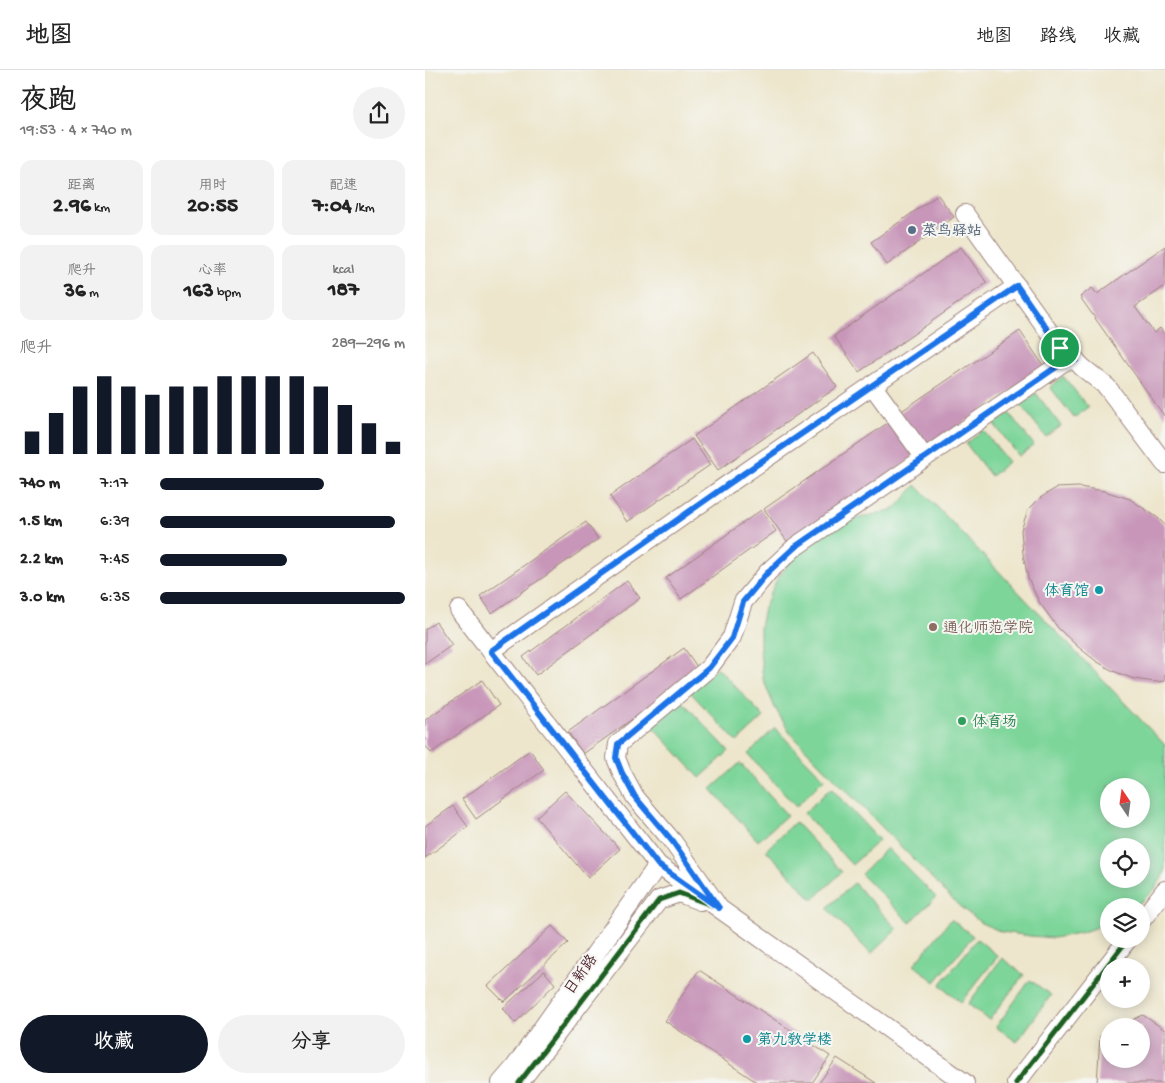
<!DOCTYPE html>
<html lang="zh">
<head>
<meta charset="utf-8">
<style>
  :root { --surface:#fff; --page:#f2f2f2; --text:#222; --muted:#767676; --line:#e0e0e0; --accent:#111827 }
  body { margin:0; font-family:"Gochi Hand","LXGW WenKai TC",sans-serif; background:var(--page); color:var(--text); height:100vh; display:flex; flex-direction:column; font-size:19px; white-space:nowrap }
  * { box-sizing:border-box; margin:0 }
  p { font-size:16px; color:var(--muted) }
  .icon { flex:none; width:28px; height:28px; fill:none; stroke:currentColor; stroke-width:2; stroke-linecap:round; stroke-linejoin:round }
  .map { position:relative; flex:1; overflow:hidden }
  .details { display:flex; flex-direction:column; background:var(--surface); width:425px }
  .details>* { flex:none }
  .needle { width:32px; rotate:347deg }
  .buttons { position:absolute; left:675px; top:708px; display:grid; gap:10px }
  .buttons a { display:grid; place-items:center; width:50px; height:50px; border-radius:50%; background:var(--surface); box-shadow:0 2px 12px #0003; font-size:25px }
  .pin { position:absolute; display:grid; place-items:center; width:42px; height:42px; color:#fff; margin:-21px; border:2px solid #fff; border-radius:50%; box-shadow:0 1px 5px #0007 }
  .round { display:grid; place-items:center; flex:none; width:52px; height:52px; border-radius:26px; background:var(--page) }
  .summary { display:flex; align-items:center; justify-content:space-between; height:85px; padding:0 20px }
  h1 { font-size:28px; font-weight:700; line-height:38px }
  .metrics { display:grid; grid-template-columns:repeat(3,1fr); gap:8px; height:85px; padding:5px 20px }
  .metrics div { display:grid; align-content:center; border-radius:12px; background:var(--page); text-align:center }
  .metrics b { font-size:21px; font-weight:700 }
  .metrics small { font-size:14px; font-weight:400 }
  .metrics p { font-size:14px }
  .chart { height:140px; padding:10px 20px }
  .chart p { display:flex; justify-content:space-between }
  .chart svg { width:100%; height:90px; margin-top:5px; stroke:var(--accent); stroke-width:6 }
  .cta { display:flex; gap:10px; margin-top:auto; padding:10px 20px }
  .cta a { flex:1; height:58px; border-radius:30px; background:var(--accent); color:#fff; font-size:20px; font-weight:700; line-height:58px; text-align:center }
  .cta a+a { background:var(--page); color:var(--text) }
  ul { padding:0 20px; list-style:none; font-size:16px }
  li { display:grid; grid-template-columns:80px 60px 1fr; align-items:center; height:38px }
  li i { height:12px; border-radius:6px; background:var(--accent) }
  header { display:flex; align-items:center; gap:30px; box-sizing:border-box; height:70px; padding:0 25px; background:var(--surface); border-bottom:1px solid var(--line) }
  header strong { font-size:24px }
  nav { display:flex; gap:28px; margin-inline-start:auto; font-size:18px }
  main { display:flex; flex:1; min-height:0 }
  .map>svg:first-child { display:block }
</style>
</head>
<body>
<header>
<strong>地图</strong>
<nav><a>地图</a><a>路线</a><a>收藏</a></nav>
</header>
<main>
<section class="details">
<div class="summary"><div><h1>夜跑</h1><p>19:53 · 4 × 740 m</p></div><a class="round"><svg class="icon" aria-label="share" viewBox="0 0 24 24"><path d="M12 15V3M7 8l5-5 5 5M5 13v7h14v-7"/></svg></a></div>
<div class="metrics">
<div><p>距离</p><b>2.96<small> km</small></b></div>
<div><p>用时</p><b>20:55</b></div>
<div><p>配速</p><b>7:04<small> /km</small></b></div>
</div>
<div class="metrics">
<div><p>爬升</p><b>36<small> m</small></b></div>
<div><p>心率</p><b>163<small> bpm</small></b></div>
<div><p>kcal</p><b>187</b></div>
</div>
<div class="chart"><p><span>爬升</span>289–296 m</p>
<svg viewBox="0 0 160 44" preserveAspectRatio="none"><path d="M5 44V33M15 44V24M25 44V11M35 44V6M45 44V11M55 44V15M65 44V11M75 44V11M85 44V6M95 44V6M105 44V6M115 44V6M125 44V11M135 44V20M145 44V29M155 44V38"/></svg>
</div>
<ul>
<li><b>740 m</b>7:17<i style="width:67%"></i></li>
<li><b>1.5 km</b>6:39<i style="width:96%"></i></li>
<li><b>2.2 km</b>7:45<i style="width:52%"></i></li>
<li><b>3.0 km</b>6:35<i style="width:100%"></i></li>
</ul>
<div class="cta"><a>收藏</a><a>分享</a></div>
</section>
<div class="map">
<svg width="740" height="1013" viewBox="0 0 740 1013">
  <rect width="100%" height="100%" fill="#f6f6f2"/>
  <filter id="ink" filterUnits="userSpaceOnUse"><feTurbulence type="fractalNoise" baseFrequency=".02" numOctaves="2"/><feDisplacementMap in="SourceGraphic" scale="10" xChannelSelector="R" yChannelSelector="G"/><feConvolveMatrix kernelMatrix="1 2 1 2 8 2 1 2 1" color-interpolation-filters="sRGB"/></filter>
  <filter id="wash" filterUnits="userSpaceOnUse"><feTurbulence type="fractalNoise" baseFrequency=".0096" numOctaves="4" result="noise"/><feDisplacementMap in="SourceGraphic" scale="20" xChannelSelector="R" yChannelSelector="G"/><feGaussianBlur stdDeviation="1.12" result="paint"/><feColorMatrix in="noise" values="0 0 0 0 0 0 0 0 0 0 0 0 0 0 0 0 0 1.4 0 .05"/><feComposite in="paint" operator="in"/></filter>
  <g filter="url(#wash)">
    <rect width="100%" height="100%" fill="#ede6cc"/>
    <!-- park -->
    <path fill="#7dd59a" stroke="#647a62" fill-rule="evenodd" d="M 638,306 L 663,337 L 649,348 L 625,317 Z
      M 611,323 L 636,356 L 621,367 L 596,335 Z
      M 584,343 L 609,375 L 594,386 L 569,354 Z
      M 558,360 L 583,392 L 566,406 L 541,374 Z
      M 491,415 L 740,675 L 740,802 L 730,819 L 711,836 L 684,836 L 684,853 L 658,862 L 629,868 L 605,866 L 577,862 L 556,853 L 533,835 L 365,663 L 350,638 L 338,609 L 335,581 L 335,557 L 339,538 L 351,511 L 366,490 L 411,454 L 470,439 ZM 684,716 L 716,716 L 716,749 L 684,749 ZM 684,776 L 716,776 L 716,809 L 684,809 Z
      M 292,597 L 339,647 L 312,672 L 265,622 Z
      M 257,631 L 304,681 L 275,708 L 228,657 Z
      M 350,658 L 399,709 L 371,737 L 323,684 Z
      M 315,693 L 362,745 L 333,771 L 286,719 Z
      M 406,718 L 454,770 L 427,795 L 379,743 Z
      M 370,752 L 417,802 L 388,830 L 341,780 Z
      M 462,778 L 511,827 L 485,853 L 436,804 Z
      M 429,813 L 472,859 L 446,884 L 402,838 Z
      M 526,849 L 548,866 L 510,912 L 489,895 Z
      M 552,869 L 573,886 L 536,932 L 515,915 Z
      M 577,888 L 599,905 L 564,950 L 543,934 Z
      M 605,910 L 626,925 L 592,972 L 571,957 Z"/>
    <g id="blocks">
      <!-- building -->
      <path fill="#c896b9" d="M 513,125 L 529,147 L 462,195 L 446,172 Z
        M 740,176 L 740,216 L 710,237 L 729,263 L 735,258 L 740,265 L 740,347 L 655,227 L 667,218 L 672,224 Z
        M 536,177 L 562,213 L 434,302 L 409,266 Z
        M 595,261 L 620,298 L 500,379 L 475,342 Z
        M 388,283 L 412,317 L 293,400 L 269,366 Z
        M 464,352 L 489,387 L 364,474 L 339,439 Z
        M 267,369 L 285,395 L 202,452 L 185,426 Z
        M 654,417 L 679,421 L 705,429 L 733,448 L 740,455 L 740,611 L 730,612 L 709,609 L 688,601 L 671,591 L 652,576 L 633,558 L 614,532 L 603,508 L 598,484 L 596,460 L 603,440 L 615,428 L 631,418 Z
        M 336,440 L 351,461 L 256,529 L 241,508 Z
        M 161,452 L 173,469 L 67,543 L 55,526 Z
        M 202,511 L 215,528 L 111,605 L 98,587 Z
        M 11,552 L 27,575 L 0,594 L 0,559 Z
        M 259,578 L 275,601 L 158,684 L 143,662 Z
        M 57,610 L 74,635 L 6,683 L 0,675 L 0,650 Z
        M 105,680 L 119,700 L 51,749 L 37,729 Z
        M 140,721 L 195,779 L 163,808 L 111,747 Z
        M 28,736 L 43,757 L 0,788 L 0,756 Z
        M 127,856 L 143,873 L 79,932 L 63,916 Z
        M 274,900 L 405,986 L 387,1013 L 333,1013 L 240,951 Z
        M 119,901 L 130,914 L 90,953 L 78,938 Z
        M 718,945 L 740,960 L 740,1013 L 672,1013 L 675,966 L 684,961 L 684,989 L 716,989 L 716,956 L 695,956 Z
        M 412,988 L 451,1013 L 394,1013 Z"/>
    </g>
  </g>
  <g filter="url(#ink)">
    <use href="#blocks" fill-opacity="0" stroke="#9c827c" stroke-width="1"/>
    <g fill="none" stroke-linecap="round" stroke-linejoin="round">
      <defs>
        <path id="minor" d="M 540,144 L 635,277 L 645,284 L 657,297 L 682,317 L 740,394
          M 447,315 L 500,388
          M 34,540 L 233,795 L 540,1013
          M 66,581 L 302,415 L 592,216
          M 294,838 L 248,772 L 210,727 L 197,703 L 191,688 L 193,674 L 284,598 L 307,567 L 318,532 L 343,502 L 370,477 L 640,291 L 651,290
          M 716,851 L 740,820
          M 76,1013 L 89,998 L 233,795
          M 94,1013 L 234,830 L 254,823 L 275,831
          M 591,1013 L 703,869"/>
      </defs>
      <!-- minor casing -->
      <use href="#minor" stroke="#9c827c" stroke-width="20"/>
      <!-- minor -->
      <use href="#minor" stroke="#fff" stroke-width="18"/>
      <defs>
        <path id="cycleway" d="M 294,838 L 248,772 L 210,727 L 197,703 L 191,688 L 193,674 L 284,598 L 307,567 L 318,532 L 343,502 L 370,477 L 640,291 L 651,290
          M 94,1013 L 234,830 L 254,823 L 294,838
          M 591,1013 L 703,869"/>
      </defs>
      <!-- cycleway casing -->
      <use href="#cycleway" stroke="#f6f6f2" stroke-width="8"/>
      <!-- cycleway -->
      <use href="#cycleway" stroke="#1b5e20" stroke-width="5"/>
    </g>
  </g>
  <g fill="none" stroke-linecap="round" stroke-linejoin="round" filter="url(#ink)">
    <defs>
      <path id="route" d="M 592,216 L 635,278 L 646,284 L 651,290 L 640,291 L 370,477 L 343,502 L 318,532 L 307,568 L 284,598 L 193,674 L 191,688 L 197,703 L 210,727 L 248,772 L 294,838 L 233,795 L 66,581 L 302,415 Z"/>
    </defs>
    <!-- route casing -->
    <use href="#route" stroke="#fff" stroke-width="10"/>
    <!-- route -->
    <use href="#route" stroke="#1a73e8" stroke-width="6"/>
  </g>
  <!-- markers -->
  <circle fill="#5c6f8a" stroke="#f6f6f2" stroke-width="2" cx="487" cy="160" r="5"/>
  <g fill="#0f9aa8" stroke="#f6f6f2" stroke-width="2">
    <circle cx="674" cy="520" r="5"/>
    <circle cx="322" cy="969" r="5"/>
  </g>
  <circle fill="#8d6e63" stroke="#f6f6f2" stroke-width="2" cx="508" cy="557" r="5"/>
  <circle fill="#2e9e5b" stroke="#f6f6f2" stroke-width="2" cx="537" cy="651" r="5"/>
  <g text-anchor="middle" stroke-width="4" stroke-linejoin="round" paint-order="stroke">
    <!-- service labels -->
    <g font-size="15" fill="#4e5e75" stroke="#f6f6f2" text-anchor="start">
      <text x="497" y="165">菜鸟驿站</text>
    </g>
    <!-- culture labels -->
    <g font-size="15" fill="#0d838f" stroke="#f6f6f2" text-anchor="end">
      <text x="664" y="525">体育馆</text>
      <text x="332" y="974" text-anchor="start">第九教学楼</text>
    </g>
    <!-- education labels -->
    <g font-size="15" fill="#785e54" stroke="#f6f6f2" text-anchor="start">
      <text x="518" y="562">通化师范学院</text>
    </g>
    <!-- leisure labels -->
    <g font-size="15" fill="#27864d" stroke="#f6f6f2" text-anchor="start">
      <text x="547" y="656">体育场</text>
    </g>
    <!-- street labels -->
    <g font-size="15" fill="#4a1f2b" stroke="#f6f6f2">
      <text transform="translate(155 904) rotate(-55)" y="5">日新路</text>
    </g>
  </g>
</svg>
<div class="buttons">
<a><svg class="needle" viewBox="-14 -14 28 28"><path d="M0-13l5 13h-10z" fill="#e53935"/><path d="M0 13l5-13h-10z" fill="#767676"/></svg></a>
<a><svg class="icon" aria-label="locate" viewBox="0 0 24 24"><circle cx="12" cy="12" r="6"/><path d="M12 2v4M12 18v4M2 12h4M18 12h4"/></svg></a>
<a><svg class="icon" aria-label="layers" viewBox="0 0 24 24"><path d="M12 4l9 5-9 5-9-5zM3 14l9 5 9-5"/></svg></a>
<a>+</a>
<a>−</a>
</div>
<div class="pin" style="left:635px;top:278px;background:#1e9e55"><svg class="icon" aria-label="arrive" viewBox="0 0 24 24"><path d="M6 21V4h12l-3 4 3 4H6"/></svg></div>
</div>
</main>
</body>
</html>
